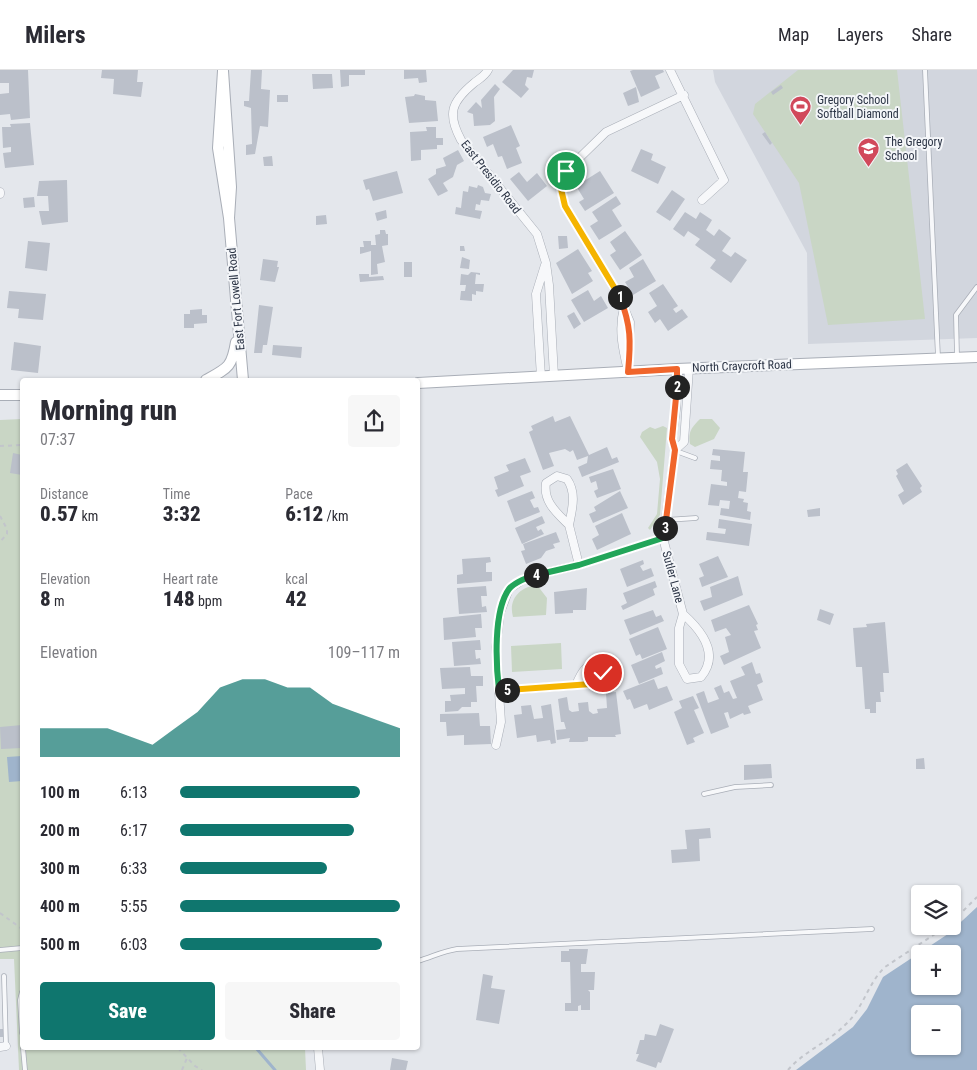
<!DOCTYPE html>
<html lang="en">
<head>
<meta charset="utf-8">
<style>
  :root { --surface:#fff; --page:#f7f7f7; --text:#2b2b33; --muted:#7c7c81; --line:#e1e1e2; --accent:#0f766e }
  body { margin:0; font-family:"Roboto Condensed",sans-serif; background:var(--page); color:var(--text); height:100vh; display:flex; flex-direction:column; font-size:19px; white-space:nowrap }
  * { box-sizing:border-box; margin:0 }
  p { font-size:16px; color:var(--muted) }
  .icon { flex:none; width:28px; height:28px; fill:none; stroke:currentColor; stroke-width:2; stroke-linecap:round; stroke-linejoin:round }
  .map { position:relative; flex:1; overflow:hidden }
  .drawer { position:absolute; left:20px; top:308px; width:400px; height:672px; display:flex; flex-direction:column; background:var(--surface); border-radius:5px; box-shadow:0 1px 4px #0004 }
  .drawer>* { flex:none }
  .controls { position:absolute; left:911px; top:815px; display:grid; gap:10px }
  .controls a { display:grid; place-items:center; width:50px; height:50px; border-radius:5px; background:var(--surface); box-shadow:0 1px 4px #0004; font-size:25px }
  .pin { position:absolute; display:grid; place-items:center; width:42px; height:42px; color:#fff; margin:-21px; border:2px solid #fff; border-radius:50%; box-shadow:0 1px 5px #0007 }
  .km { position:absolute; width:25px; height:25px; margin:-12px; border-radius:50%; background:#222; color:#fff; font-size:14px; line-height:25px; text-align:center }
  .round { display:grid; place-items:center; flex:none; width:52px; height:52px; border-radius:5px; background:var(--page) }
  .headline { display:flex; align-items:center; justify-content:space-between; height:85px; padding:0 20px }
  h1 { font-size:28px; font-weight:800; line-height:38px }
  .metrics { display:grid; grid-template-columns:repeat(3,1fr); gap:8px; height:85px; padding:5px 20px }
  .metrics div { display:grid; align-content:center }
  .metrics b { font-size:21px; font-weight:800 }
  .metrics small { font-size:14px; font-weight:400 }
  .metrics p { font-size:14px }
  .chart { height:140px; padding:10px 20px }
  .chart p { display:flex; justify-content:space-between }
  .chart svg { width:100%; height:90px; margin-top:5px; fill:var(--accent); opacity:.7 }
  .primary-button { display:flex; gap:10px; margin-top:auto; padding:10px 20px }
  .primary-button a { flex:1; height:58px; border-radius:5px; background:var(--accent); color:#fff; font-size:20px; font-weight:800; line-height:58px; text-align:center }
  .primary-button a+a { background:var(--page); color:var(--text) }
  ul { padding:0 20px; list-style:none; font-size:16px }
  li { display:grid; grid-template-columns:80px 60px 1fr; align-items:center; height:38px }
  li i { height:12px; border-radius:6px; background:var(--accent) }
  header { display:flex; align-items:center; gap:30px; box-sizing:border-box; height:70px; padding:0 25px; background:var(--surface); border-bottom:1px solid var(--line) }
  header strong { font-size:24px }
  nav { display:flex; gap:28px; margin-inline-start:auto; font-size:18px }
  .map>svg:first-child { display:block }
</style>
</head>
<body>
<header>
<strong>Milers</strong>
<nav><a>Map</a><a>Layers</a><a>Share</a></nav>
</header>
<div class="map">
<svg width="977" height="1000" viewBox="0 0 977 1000">
  <rect width="100%" height="100%" fill="#e4e7ec"/>
  <!-- built -->
  <path fill="#d2d6de" d="M 713,0 L 977,0 L 977,268 L 808,274 L 807,183 L 715,12 Z"/>
  <!-- green -->
  <path fill="#c9d6c5" d="M 798,0 L 897,0 L 925,249 L 828,255 L 799,113 L 753,44 L 755,34 Z
    M 22,349 L 22,978 L 305,978 L 306,1000 L 19,1000 L 14,889 L 0,889 L 0,350 Z
    M 700,349 L 712,349 L 720,358 L 714,369 L 695,377 L 690,374 C 688,362 691,358 700,349 Z
    M 663,356 L 667,358 L 660,445 L 650,460 L 648,458 L 657,444 L 660,409 L 657,392 L 640,367 L 642,362 L 650,357 L 655,359 Z
    M 537,515 L 547,528 L 546,545 L 513,547 C 508,529 520,517 537,515 Z
    M 561,573 L 562,599 L 512,602 L 511,576 Z"/>
  <!-- water -->
  <path fill="#9fb4cc" fill-rule="evenodd" d="M 22,686 L 22,711 L 9,712 L 7,687 Z
    M 977,837 L 977,1000 L 796,1000 L 853,957 L 867,939 L 883,907 L 948,864 ZM 920,884 L 952,884 L 952,916 L 920,916 ZM 920,944 L 952,944 L 952,976 L 920,976 Z"/>
  <g fill="none" stroke-linecap="round" stroke-linejoin="round">
    <!-- stream -->
    <path stroke="#9fb4cc" stroke-width="3" d="M 256,978 L 275,1000"/>
  </g>
  <!-- building -->
  <path fill="#bbc0ca" d="M 0,0 L 28,0 L 30,48 L 11,50 L 10,44 L 0,45 L 0,24 L 9,23 L 9,13 L 0,13 Z
    M 102,0 L 138,0 L 137,12 L 143,12 L 141,27 L 113,24 L 114,9 L 101,8 Z
    M 251,0 L 262,0 L 261,19 L 270,20 L 268,57 L 260,56 L 255,84 L 246,85 L 246,75 L 252,74 L 251,38 L 244,36 L 244,31 L 249,31 Z
    M 340,0 L 365,0 L 365,5 L 349,5 L 349,16 L 341,17 Z
    M 404,0 L 426,0 L 427,12 L 419,13 L 418,8 L 404,9 Z
    M 513,0 L 534,0 L 532,8 L 527,7 L 525,15 L 529,19 L 521,28 L 502,12 Z
    M 633,0 L 663,0 L 664,2 L 655,6 L 660,18 L 641,27 L 630,1 Z
    M 312,4 L 332,4 L 333,18 L 313,19 Z
    M 495,14 L 500,19 L 494,27 L 495,51 L 490,55 L 474,56 L 473,44 L 467,42 L 476,32 L 482,38 L 481,30 Z
    M 781,15 L 783,18 L 773,25 L 771,22 Z
    M 636,17 L 639,32 L 628,36 L 623,23 Z
    M 415,24 L 425,26 L 425,30 L 436,31 L 438,51 L 409,53 L 405,27 L 414,26 Z
    M 277,25 L 288,25 L 288,32 L 277,32 Z
    M 30,53 L 34,95 L 5,98 L 3,83 L 11,82 L 11,77 L 3,78 L 2,57 L 11,57 L 10,54 Z
    M 511,55 L 520,76 L 516,78 L 522,93 L 507,99 L 502,86 L 498,87 L 493,74 L 487,77 L 483,67 Z
    M 426,57 L 436,57 L 436,68 L 443,68 L 443,75 L 437,75 L 437,79 L 421,80 L 421,90 L 411,91 L 410,62 L 427,61 Z
    M 765,62 L 772,73 L 770,75 L 762,64 Z
    M 641,79 L 653,84 L 651,90 L 666,97 L 658,114 L 631,101 Z
    M 458,80 L 464,91 L 457,95 L 453,107 L 443,113 L 448,121 L 438,126 L 428,109 L 436,104 L 436,99 L 446,96 L 443,88 Z
    M 272,86 L 273,96 L 264,96 L 263,87 Z
    M 397,101 L 403,123 L 373,131 L 369,119 L 366,120 L 363,110 Z
    M 600,101 L 614,123 L 585,141 L 579,132 L 584,129 L 576,116 Z
    M 519,102 L 527,112 L 537,103 L 547,116 L 528,131 L 510,109 Z
    M 67,110 L 68,152 L 42,155 L 39,141 L 49,141 L 48,126 L 37,126 L 39,111 Z
    M 478,115 L 483,117 L 485,123 L 491,124 L 489,131 L 481,130 L 480,135 L 476,134 L 475,140 L 482,141 L 480,149 L 455,144 L 456,137 L 461,138 L 463,121 L 468,122 L 469,116 L 477,118 Z
    M 672,120 L 685,129 L 670,151 L 656,142 Z
    M 616,126 L 621,134 L 612,140 L 622,156 L 599,170 L 590,156 L 598,151 L 592,142 Z
    M 34,127 L 35,137 L 24,138 L 23,128 Z
    M 386,140 L 387,148 L 377,151 L 375,143 Z
    M 685,142 L 696,149 L 700,142 L 712,150 L 706,160 L 714,166 L 719,159 L 731,168 L 722,181 L 731,187 L 735,182 L 747,190 L 731,213 L 710,198 L 716,190 L 695,175 L 700,169 L 688,161 L 684,167 L 673,159 Z
    M 326,145 L 327,154 L 316,155 L 316,146 Z
    M 380,160 L 385,160 L 386,164 L 388,164 L 388,175 L 382,176 L 385,192 L 377,194 L 378,204 L 371,205 L 371,181 L 360,184 L 360,177 L 364,177 L 363,171 L 371,171 L 371,175 L 376,175 L 375,165 L 380,164 Z
    M 625,161 L 642,185 L 620,200 L 610,185 L 616,181 L 610,172 Z
    M 558,166 L 567,166 L 568,178 L 559,179 Z
    M 28,171 L 50,173 L 47,201 L 25,198 Z
    M 460,176 L 464,176 L 465,181 L 460,181 Z
    M 578,179 L 592,201 L 588,203 L 593,211 L 572,224 L 556,193 Z
    M 462,187 L 470,190 L 469,199 L 460,198 Z
    M 263,189 L 278,191 L 277,197 L 279,197 L 275,212 L 260,210 Z
    M 643,189 L 656,211 L 633,225 L 625,212 L 634,207 L 629,198 Z
    M 404,192 L 412,192 L 412,207 L 404,207 Z
    M 471,202 L 480,203 L 480,205 L 476,204 L 475,214 L 484,214 L 483,222 L 476,221 L 476,225 L 472,224 L 472,231 L 460,230 L 461,221 L 465,221 L 466,215 L 460,215 L 461,204 L 468,205 Z
    M 359,204 L 369,204 L 369,207 L 383,206 L 384,210 L 360,212 Z
    M 663,214 L 678,236 L 673,239 L 676,243 L 682,239 L 688,247 L 668,261 L 660,249 L 655,253 L 648,242 L 657,236 L 649,223 Z
    M 588,220 L 594,231 L 601,226 L 608,238 L 584,252 L 571,230 Z
    M 9,221 L 46,224 L 43,250 L 18,248 L 19,239 L 7,238 Z
    M 259,235 L 273,237 L 267,275 L 263,275 L 262,283 L 254,283 Z
    M 202,239 L 202,245 L 207,245 L 207,253 L 194,254 L 194,258 L 184,258 L 184,244 L 190,244 L 190,240 Z
    M 574,242 L 581,254 L 574,259 L 567,246 Z
    M 14,272 L 41,276 L 38,303 L 11,300 Z
    M 273,275 L 302,277 L 301,288 L 272,285 Z
    M 553,346 L 555,352 L 570,346 L 589,385 L 607,377 L 612,389 L 617,387 L 619,392 L 582,407 L 578,397 L 587,393 L 588,386 L 577,390 L 573,380 L 570,382 L 565,379 L 549,383 L 554,396 L 543,400 L 529,362 L 533,360 L 531,356 Z
    M 713,379 L 745,382 L 743,402 L 748,402 L 746,422 L 739,421 L 738,428 L 744,429 L 743,432 L 748,433 L 747,441 L 751,442 L 750,450 L 720,445 L 721,438 L 729,439 L 730,431 L 720,430 L 719,436 L 708,435 L 711,414 L 727,416 L 727,412 L 721,411 L 722,400 L 710,399 L 711,390 L 720,391 L 720,386 L 712,385 Z
    M 13,383 L 22,385 L 22,405 L 10,403 Z
    M 525,388 L 531,402 L 520,406 L 524,416 L 498,427 L 495,420 L 498,419 L 494,407 L 509,401 L 506,395 Z
    M 907,393 L 922,416 L 920,418 L 922,422 L 903,435 L 898,425 L 904,421 L 896,406 L 898,404 L 896,400 Z
    M 613,399 L 621,419 L 597,428 L 594,421 L 598,419 L 596,411 L 591,413 L 589,407 Z
    M 532,421 L 535,428 L 530,430 L 534,438 L 538,437 L 540,442 L 515,452 L 507,431 Z
    M 620,421 L 628,438 L 593,453 L 589,444 L 596,441 L 594,437 Z
    M 820,438 L 820,446 L 808,447 L 807,440 Z
    M 622,443 L 631,464 L 597,480 L 592,469 L 599,465 L 595,456 Z
    M 542,446 L 545,453 L 536,457 L 538,461 L 541,459 L 544,464 L 522,474 L 515,458 Z
    M 719,449 L 752,454 L 749,476 L 706,470 L 707,462 L 725,464 L 726,459 L 718,458 Z
    M 556,462 L 560,472 L 553,474 L 555,478 L 546,481 L 541,488 L 526,494 L 521,481 L 525,480 L 523,474 Z
    M 718,486 L 728,507 L 702,517 L 699,508 L 704,506 L 699,494 Z
    M 490,487 L 491,492 L 486,493 L 486,502 L 492,502 L 492,511 L 457,514 L 457,505 L 463,504 L 462,489 Z
    M 643,490 L 644,494 L 640,496 L 643,501 L 651,498 L 654,506 L 627,517 L 620,499 Z
    M 738,506 L 743,525 L 704,541 L 700,531 L 712,527 L 710,517 Z
    M 655,511 L 657,517 L 653,519 L 655,525 L 623,540 L 621,536 L 627,533 L 623,523 Z
    M 486,516 L 487,526 L 481,526 L 482,537 L 486,536 L 487,542 L 459,544 L 457,518 Z
    M 587,518 L 586,540 L 573,540 L 573,543 L 555,544 L 554,522 Z
    M 749,535 L 758,554 L 756,555 L 758,560 L 754,561 L 761,578 L 724,595 L 720,586 L 729,582 L 725,567 L 731,565 L 726,558 L 715,562 L 711,550 Z
    M 820,539 L 834,544 L 830,555 L 817,550 Z
    M 653,540 L 656,547 L 661,545 L 664,551 L 630,565 L 624,550 Z
    M 481,544 L 482,558 L 475,558 L 476,567 L 444,570 L 443,548 Z
    M 885,552 L 889,603 L 883,603 L 884,622 L 880,622 L 881,632 L 876,632 L 876,643 L 870,643 L 870,639 L 865,639 L 862,597 L 856,597 L 853,558 L 867,557 L 866,554 Z
    M 658,557 L 667,579 L 642,589 L 640,584 L 636,586 L 629,569 Z
    M 480,570 L 481,580 L 475,580 L 476,589 L 480,588 L 481,594 L 454,596 L 452,572 Z
    M 662,582 L 665,591 L 655,596 L 656,599 L 661,597 L 663,604 L 639,614 L 631,595 Z
    M 752,592 L 756,604 L 760,603 L 763,612 L 757,615 L 763,630 L 748,636 L 751,643 L 744,645 L 743,643 L 730,649 L 728,642 L 724,643 L 729,657 L 711,664 L 696,624 L 704,621 L 708,633 L 719,629 L 714,618 L 721,615 L 724,623 L 729,621 L 733,629 L 737,628 L 730,611 L 745,605 L 741,597 Z
    M 470,597 L 471,606 L 483,606 L 483,616 L 476,616 L 477,632 L 471,632 L 471,637 L 462,637 L 458,641 L 445,642 L 445,631 L 451,631 L 450,625 L 465,624 L 465,618 L 442,619 L 440,598 Z
    M 654,609 L 658,619 L 667,616 L 673,630 L 649,640 L 647,634 L 634,639 L 630,629 L 627,630 L 623,621 Z
    M 616,622 L 621,664 L 615,665 L 616,667 L 588,667 L 588,671 L 583,672 L 569,672 L 570,668 L 557,670 L 556,660 L 566,659 L 564,652 L 561,652 L 558,629 L 567,627 L 569,640 L 572,642 L 579,641 L 578,633 L 588,632 L 589,641 L 593,644 L 598,643 L 597,639 L 607,638 L 606,623 Z
    M 693,626 L 699,638 L 694,640 L 704,663 L 693,668 L 695,672 L 687,675 L 674,642 L 682,638 L 679,631 Z
    M 551,634 L 556,673 L 551,674 L 550,670 L 537,672 L 536,665 L 517,668 L 514,645 L 522,644 L 521,636 L 531,635 L 534,649 L 543,648 L 541,636 Z
    M 479,643 L 480,656 L 490,656 L 491,674 L 464,675 L 464,665 L 447,666 L 446,652 L 440,652 L 440,644 Z
    M 22,655 L 22,678 L 1,679 L 0,657 Z
    M 924,688 L 925,699 L 916,699 L 916,689 Z
    M 771,694 L 772,708 L 744,710 L 744,695 Z
    M 710,758 L 711,768 L 699,769 L 700,791 L 672,793 L 671,780 L 687,779 L 685,760 Z
    M 569,879 L 588,879 L 586,894 L 581,894 L 581,902 L 595,902 L 594,920 L 588,920 L 590,922 L 590,940 L 581,940 L 581,935 L 578,936 L 578,941 L 565,941 L 565,933 L 571,933 L 570,892 L 561,892 L 561,881 L 569,881 Z
    M 483,904 L 493,906 L 491,918 L 505,920 L 499,954 L 476,950 Z
    M 660,954 L 674,959 L 661,993 L 658,992 L 656,998 L 636,991 L 639,984 L 636,984 L 640,970 L 644,970 L 645,964 L 656,966 Z
    M 0,959 L 4,959 L 4,967 L 0,967 Z
    M 392,988 L 408,991 L 406,1000 L 390,1000 Z"/>
  <g fill="none" stroke-linecap="round" stroke-linejoin="round">
    <defs>
      <path id="lane" d="M 925,0 L 938,287
        M 957,286 L 956,245 L 977,217
        M 676,381 L 695,388
        M 666,450 L 696,448
        M 704,724 L 735,717 L 771,715
        M 0,880 L 22,878
        M 418,891 C 432,887 443,881 457,879 L 872,859
        M 4,906 L 6,976
        M 22,922 L 20,930 L 22,963
        M 23,978 L 25,1000"/>
      <path id="street" d="M 488,0 C 485,6 479,9 474,13 C 451,32 447,44 461,70 L 537,164 L 546,193 L 549,215 L 554,306
        M 670,0 L 724,110 L 702,130
        M 0,122 L 0,124
        M 624,238 L 619,226 L 565,136 L 561,119 L 566,101 L 606,62 L 684,25
        M 624,238 L 630,252 L 628,301 C 623,280 618,259 624,238 Z
        M 677,299 L 676,339 L 672,369 L 675,380 L 684,372 L 689,298
        M 541,307 L 536,224 L 545,195
        M 675,380 L 663,468 L 683,544 L 679,558 L 679,594 L 687,609 L 701,607 C 720,584 701,560 683,544
        M 557,406 L 567,409 C 577,423 572,440 569,455 C 557,443 543,432 546,413 Z
        M 569,455 L 579,495
        M 499,621 L 591,614 L 603,603 L 601,595 C 586,592 581,603 576,615
        M 496,675 L 501,652 L 496,577 L 500,543 L 509,519 L 527,507 L 579,495 L 663,468
        M 0,977 L 6,976
        M 318,978 L 320,1000"/>
      <path id="secondary" d="M 229,148 L 231,117 L 223,1 L 218,78 L 229,148 L 243,310
        M 206,310 C 228,298 232,297 236,272
        M 418,313 L 677,299 L 977,287
        M 0,325 L 22,325"/>
    </defs>
    <!-- lane casing -->
    <use href="#lane" stroke="#a9aeb7" stroke-width="5.5"/>
    <!-- street casing -->
    <use href="#street" stroke="#a9aeb7" stroke-width="9"/>
    <!-- secondary casing -->
    <use href="#secondary" stroke="#a9aeb7" stroke-width="12"/>
    <!-- path -->
    <path stroke="#c2c5cb" stroke-width="2" stroke-dasharray="4 4" stroke-linecap="butt" d="M 0,376 L 22,375
      M 0,446 L 7,459 L 7,464 L 0,472
      M 0,843 L 22,859
      M 952,852 L 977,827
      M 178,978 L 195,996 L 202,1000
      M 182,1000 L 187,988
      M 788,1000 C 804,981 829,972 846,954 C 864,937 868,913 885,897 L 947,856"/>
    <!-- lane -->
    <use href="#lane" stroke="#f7f8fa" stroke-width="4"/>
    <!-- street -->
    <use href="#street" stroke="#f7f8fa" stroke-width="8"/>
    <!-- secondary -->
    <use href="#secondary" stroke="#fff" stroke-width="10"/>
  </g>
  <g fill="none" stroke-linecap="round" stroke-linejoin="round">
    <defs>
      <path id="split-1" d="M 566,101 L 561,119 L 565,136 L 620,227"/>
      <path id="split-2" d="M 620,227 C 631,256 631,271 628,302 L 677,299 L 677,317"/>
      <path id="split-3" d="M 665,458 L 675,380 L 672,369 L 677,317"/>
      <path id="split-4" d="M 536,505 L 579,495 L 663,468 L 665,458"/>
      <path id="split-5" d="M 507,620 L 499,620 C 496,595 493,541 509,519 C 515,512 528,507 536,505"/>
      <path id="split-6" d="M 507,620 L 591,614 L 603,603"/>
    </defs>
    <!-- split-1 casing -->
    <use href="#split-1" stroke="#fff" stroke-width="10"/>
    <!-- split-2 casing -->
    <use href="#split-2" stroke="#fff" stroke-width="10"/>
    <!-- split-3 casing -->
    <use href="#split-3" stroke="#fff" stroke-width="10"/>
    <!-- split-4 casing -->
    <use href="#split-4" stroke="#fff" stroke-width="10"/>
    <!-- split-5 casing -->
    <use href="#split-5" stroke="#fff" stroke-width="10"/>
    <!-- split-6 casing -->
    <use href="#split-6" stroke="#fff" stroke-width="10"/>
    <!-- split-1 -->
    <use href="#split-1" stroke="#f5b400" stroke-width="6"/>
    <!-- split-2 -->
    <use href="#split-2" stroke="#f0652b" stroke-width="6"/>
    <!-- split-3 -->
    <use href="#split-3" stroke="#f0652b" stroke-width="6"/>
    <!-- split-4 -->
    <use href="#split-4" stroke="#22a559" stroke-width="6"/>
    <!-- split-5 -->
    <use href="#split-5" stroke="#22a559" stroke-width="6"/>
    <!-- split-6 -->
    <use href="#split-6" stroke="#f5b400" stroke-width="6"/>
  </g>
  <!-- icons -->
  <defs>
    <symbol id="stadium-pin" viewBox="-11 -11 22 30"><path d="M0 17L-7.5 6A9.5 9.5 0 1 1 7.5 6Z" fill="#d1495b" stroke="#f4f6f9"/><path d="M0-5a6.5 5 0 1 0 0 10a6.5 5 0 1 0 0-10ZM-3.5-1.8h7v3.6h-7Z" fill="#fff"/></symbol>
    <symbol id="school-pin" viewBox="-11 -11 22 30"><path d="M0 17L-7.5 6A9.5 9.5 0 1 1 7.5 6Z" fill="#d1495b" stroke="#f4f6f9"/><path d="M0-5L7-2L0 1L-7-2ZM-4 1L0 2.5L4 1V4Q0 6-4 4Z" fill="#fff"/></symbol>
  </defs>
  <g fill-rule="evenodd">
    <use href="#stadium-pin" x="788" y="24" width="25" height="34"/>
    <use href="#school-pin" x="856" y="66" width="25" height="34"/>
  </g>
  <g text-anchor="middle" stroke-width="4" stroke-linejoin="round" paint-order="stroke">
    <!-- poi labels -->
    <g font-size="12" fill="#2b3445" stroke="#f4f6f9" text-anchor="start">
      <text x="817" y="34">Gregory School<tspan x="817" dy="14">Softball Diamond</tspan></text>
      <text x="885" y="76">The Gregory<tspan x="885" dy="14">School</tspan></text>
    </g>
    <!-- street labels -->
    <g font-size="12" fill="#2b3445" stroke="#f4f6f9">
      <text transform="translate(491 107) rotate(52)" y="4">East Presidio Road</text>
      <text transform="translate(236 229) rotate(-95)" y="4">East Fort Lowell Road</text>
      <text transform="translate(742 296) rotate(-2)" y="4">North Craycroft Road</text>
      <text transform="translate(673 507) rotate(75)" y="4">Sutler Lane</text>
    </g>
  </g>
</svg>
<div class="controls">
<a><svg class="icon" aria-label="layers" viewBox="0 0 24 24"><path d="M12 4l9 5-9 5-9-5zM3 14l9 5 9-5"/></svg></a>
<a>+</a>
<a>−</a>
</div>
<div class="pin" style="left:566px;top:101px;background:#1e9e55"><svg class="icon" aria-label="arrive" viewBox="0 0 24 24"><path d="M6 21V4h12l-3 4 3 4H6"/></svg></div>
<div class="pin" style="left:603px;top:603px;background:#d93025"><svg class="icon" aria-label="check" viewBox="0 0 24 24"><path d="M5 12l5 5 9-10"/></svg></div>
<b class="km" style="left:620px;top:227px">1</b>
<b class="km" style="left:677px;top:317px">2</b>
<b class="km" style="left:665px;top:458px">3</b>
<b class="km" style="left:536px;top:505px">4</b>
<b class="km" style="left:507px;top:620px">5</b>
<section class="drawer">
<div class="headline"><div><h1>Morning run</h1><p>07:37</p></div><a class="round"><svg class="icon" aria-label="share" viewBox="0 0 24 24"><path d="M12 15V3M7 8l5-5 5 5M5 13v7h14v-7"/></svg></a></div>
<div class="metrics">
<div><p>Distance</p><b>0.57<small> km</small></b></div>
<div><p>Time</p><b>3:32</b></div>
<div><p>Pace</p><b>6:12<small> /km</small></b></div>
</div>
<div class="metrics">
<div><p>Elevation</p><b>8<small> m</small></b></div>
<div><p>Heart rate</p><b>148<small> bpm</small></b></div>
<div><p>kcal</p><b>42</b></div>
</div>
<div class="chart"><p><span>Elevation</span>109–117 m</p>
<svg viewBox="0 0 160 44" preserveAspectRatio="none"><path d="M0 44V30L10 30L20 30L30 30L40 34L50 38L60 30L70 22L80 10L90 6L100 6L110 10L120 10L130 18L140 22L150 26L160 30V44z"/></svg>
</div>
<ul>
<li><b>100 m</b>6:13<i style="width:82%"></i></li>
<li><b>200 m</b>6:17<i style="width:79%"></i></li>
<li><b>300 m</b>6:33<i style="width:67%"></i></li>
<li><b>400 m</b>5:55<i style="width:100%"></i></li>
<li><b>500 m</b>6:03<i style="width:92%"></i></li>
</ul>
<div class="primary-button"><a>Save</a><a>Share</a></div>
</section>
</div>
</body>
</html>
